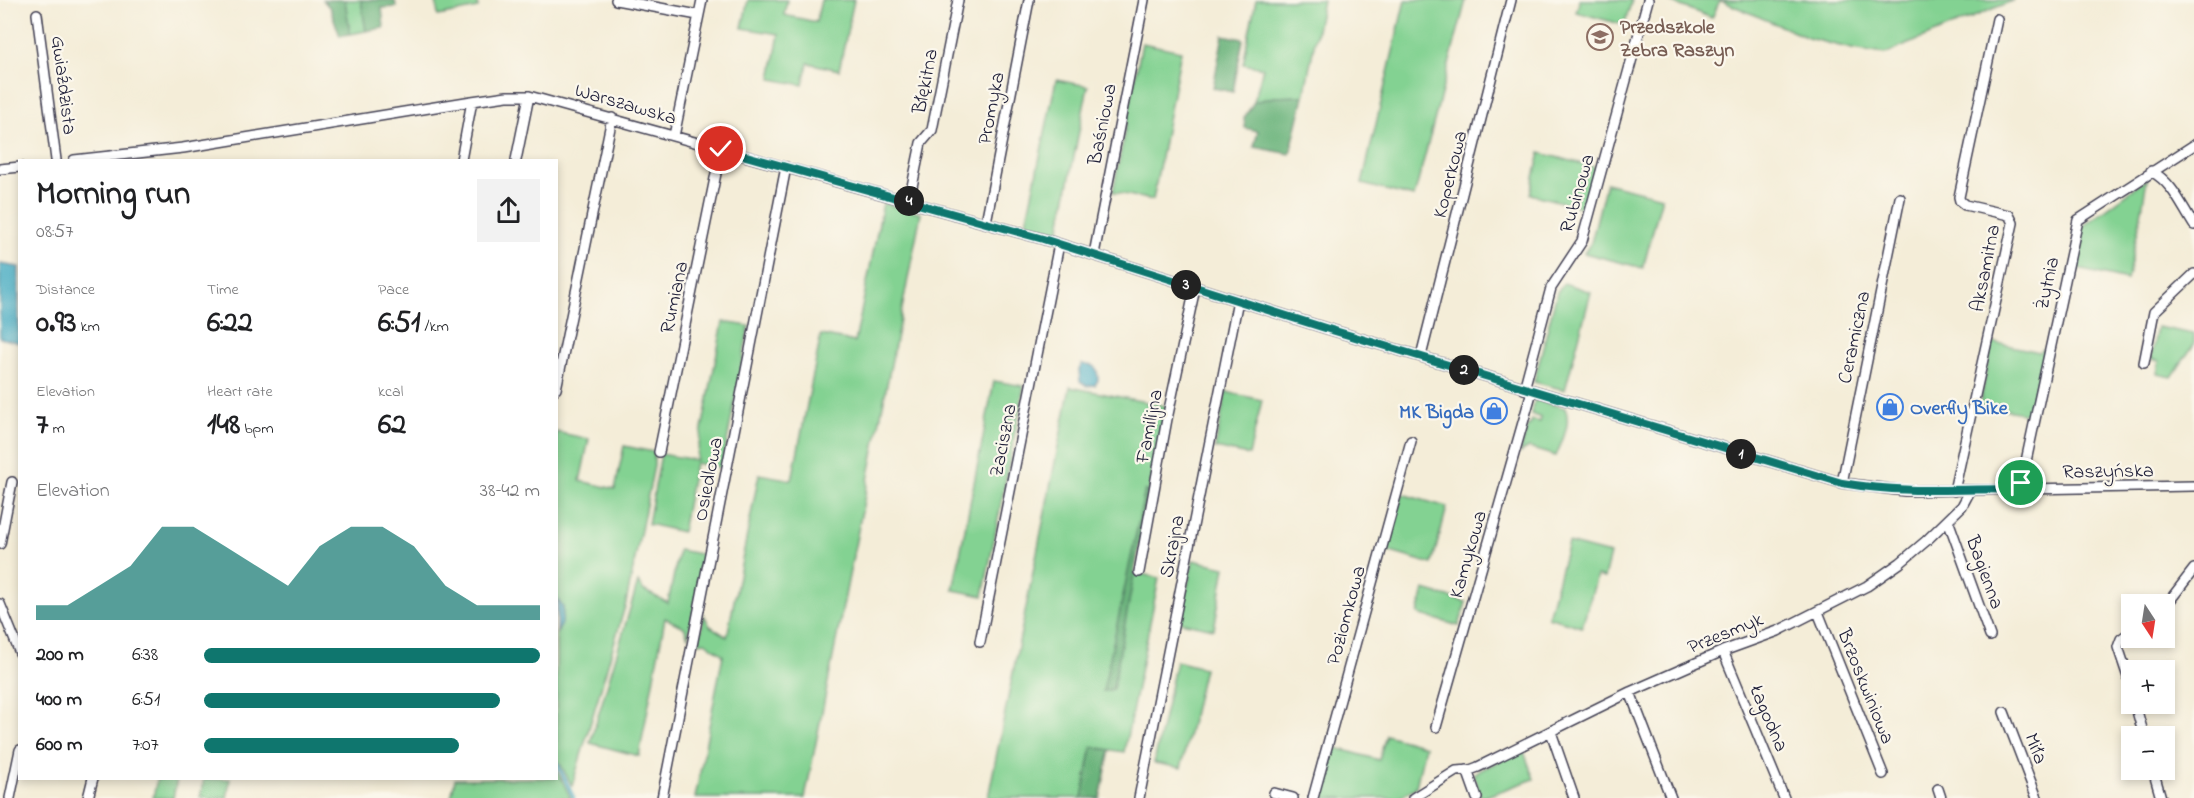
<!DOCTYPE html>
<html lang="en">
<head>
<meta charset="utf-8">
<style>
  :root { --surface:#fff; --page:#f2f2f2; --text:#202124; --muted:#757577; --accent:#0f766e }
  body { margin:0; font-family:"Indie Flower",sans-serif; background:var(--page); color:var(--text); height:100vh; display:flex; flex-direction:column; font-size:22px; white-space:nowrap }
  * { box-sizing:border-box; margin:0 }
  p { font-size:20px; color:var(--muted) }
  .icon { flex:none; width:33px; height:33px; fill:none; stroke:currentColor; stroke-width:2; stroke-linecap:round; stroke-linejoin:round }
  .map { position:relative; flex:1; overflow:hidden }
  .sheet { position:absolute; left:18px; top:159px; width:540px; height:621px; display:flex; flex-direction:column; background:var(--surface); border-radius:0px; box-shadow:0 3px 9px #0003 }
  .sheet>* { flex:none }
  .needle { width:39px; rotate:168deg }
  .controls { position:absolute; left:2121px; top:594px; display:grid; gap:12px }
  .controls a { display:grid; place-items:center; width:54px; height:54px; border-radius:0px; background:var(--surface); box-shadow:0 3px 9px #0003; font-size:30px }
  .pin { position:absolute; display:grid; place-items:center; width:51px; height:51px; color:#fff; margin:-26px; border:3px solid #fff; border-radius:50%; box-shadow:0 2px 6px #0007 }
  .km { position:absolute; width:30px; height:30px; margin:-15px; border-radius:50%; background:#222; color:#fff; font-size:16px; line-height:30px; text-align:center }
  .round { display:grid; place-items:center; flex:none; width:63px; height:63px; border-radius:0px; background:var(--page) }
  .overview { display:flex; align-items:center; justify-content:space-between; height:102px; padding:0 18px }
  h1 { font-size:33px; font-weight:700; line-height:45px }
  .figures { display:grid; grid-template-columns:repeat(3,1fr); gap:9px; height:102px; padding:6px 18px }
  .figures div { display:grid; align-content:center }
  .figures b { font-size:30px; font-weight:700 }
  .figures small { font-size:16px; font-weight:400 }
  .figures p { font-size:16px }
  .chart { height:168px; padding:12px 18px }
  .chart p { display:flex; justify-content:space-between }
  .chart svg { width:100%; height:108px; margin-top:6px; fill:var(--accent); opacity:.7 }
  ul { padding:0 18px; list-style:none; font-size:20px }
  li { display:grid; grid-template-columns:96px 72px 1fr; align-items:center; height:45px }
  li i { height:15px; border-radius:8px; background:var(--accent) }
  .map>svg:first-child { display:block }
</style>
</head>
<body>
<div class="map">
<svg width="2194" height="798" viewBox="0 0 2194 798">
  <rect width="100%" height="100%" fill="#fbf7ec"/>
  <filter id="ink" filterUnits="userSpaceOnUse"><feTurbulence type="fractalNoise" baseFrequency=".0167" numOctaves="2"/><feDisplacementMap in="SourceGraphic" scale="12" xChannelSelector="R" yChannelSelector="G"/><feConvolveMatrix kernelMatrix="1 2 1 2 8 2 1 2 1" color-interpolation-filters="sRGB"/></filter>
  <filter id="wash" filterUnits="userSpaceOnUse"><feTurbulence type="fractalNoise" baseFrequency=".008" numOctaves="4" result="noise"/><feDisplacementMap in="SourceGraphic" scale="24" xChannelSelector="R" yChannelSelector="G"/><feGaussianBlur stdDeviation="1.35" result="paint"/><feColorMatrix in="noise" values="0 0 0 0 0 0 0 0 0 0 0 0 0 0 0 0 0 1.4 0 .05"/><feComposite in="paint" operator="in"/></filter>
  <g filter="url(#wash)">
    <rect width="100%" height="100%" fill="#f4edd8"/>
    <!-- green -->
    <path fill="#83d292" stroke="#527a66" stroke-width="1.5" d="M 345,0 L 361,0 L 366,31 L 350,34 Z
      M 436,0 L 477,0 L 478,8 L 438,16 Z
      M 748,0 L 787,0 L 784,15 L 816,22 L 821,0 L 854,0 L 839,70 L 808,63 L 803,85 L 771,79 L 779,34 L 742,28 Z
      M 1256,0 L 1323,0 L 1304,96 L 1274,97 L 1254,102 L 1263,68 L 1243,64 Z
      M 1405,0 L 1466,0 L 1414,197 L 1362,184 Z
      M 1580,0 L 1632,0 L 1624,25 L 1576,12 Z
      M 1665,0 L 2014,0 L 1885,54 L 1852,49 L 1808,38 L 1720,0 L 1712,18 Z
      M 1142,43 L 1181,51 L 1153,200 L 1113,192 Z
      M 1056,80 L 1088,86 L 1059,232 L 1026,223 Z
      M 1540,153 L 1595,167 L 1585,208 L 1530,194 Z
      M 2147,179 L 2140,221 L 2127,280 L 2073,268 L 2082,227 Z
      M 1606,183 L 1662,197 L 1643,268 L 1584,253 L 1591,243 Z
      M 883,203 L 921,213 L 805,798 L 695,798 L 723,655 L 705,642 L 699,643 L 704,615 L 710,626 L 727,637 L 759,474 L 792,480 L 821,335 L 855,342 Z
      M 1564,283 L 1591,292 L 1565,390 L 1534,382 L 1557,292 Z
      M 723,322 L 749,326 L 722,468 L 695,463 L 682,532 L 648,524 L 661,454 L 696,460 Z
      M 2157,327 L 2194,334 L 2194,344 L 2172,377 L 2157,374 L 2159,361 L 2151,359 Z
      M 1992,342 L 2039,352 L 2042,349 L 2046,352 L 2032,415 L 1980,405 Z
      M 994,381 L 1024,386 L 983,596 L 953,590 Z
      M 1070,387 L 1166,406 L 1149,492 L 1145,491 L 1104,691 L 1113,689 L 1133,572 L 1159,578 L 1124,752 L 1092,747 L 1082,798 L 988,798 Z
      M 1226,392 L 1262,400 L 1249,455 L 1215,448 Z
      M 1535,400 L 1565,408 C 1572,423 1562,441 1556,456 L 1529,448 L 1520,453 L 1528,425 L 1530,425 L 1532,420 L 1540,422 L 1541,418 L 1531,414 Z
      M 556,432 L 589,439 L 580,481 L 615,489 L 624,446 L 654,452 L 654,466 L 626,603 L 572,786 L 556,756 L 556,633 L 562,623 L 563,607 L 556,599 Z
      M 1402,494 L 1447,507 L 1432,564 L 1387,551 Z
      M 1568,543 L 1610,554 L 1604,578 L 1597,576 L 1582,627 L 1548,617 Z
      M 679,550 L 705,555 L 688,637 L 684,627 L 665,618 L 639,756 L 590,743 L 638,582 L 643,590 L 668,603 Z
      M 1193,560 L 1225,567 L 1214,629 L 1180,622 Z
      M 1424,590 L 1466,602 L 1459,626 L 1418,614 Z
      M 1176,661 L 1204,668 L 1181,768 L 1154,763 Z
      M 1386,735 L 1425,746 L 1416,787 L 1399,798 L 1325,798 L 1321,790 L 1333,747 L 1379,760 Z
      M 1523,749 L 1534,779 L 1481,798 L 1474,776 L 1475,773 Z
      M 557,770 L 571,798 L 451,798 L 455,779 L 556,778 Z
      M 157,779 L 177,779 L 173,798 L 153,798 Z
      M 204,779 L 230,779 L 227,798 L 200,798 Z"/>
    <!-- forest -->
    <path fill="#6ab47c" stroke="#466b5c" stroke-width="1.5" d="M 323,0 L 345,0 L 350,34 L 340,36 L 330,8 Z
      M 361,0 L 395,0 L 396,7 L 382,8 L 384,28 L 366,31 Z
      M 1223,35 L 1243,39 L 1233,92 L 1213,88 Z
      M 1304,96 L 1290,154 L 1254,147 L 1258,131 L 1245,128 L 1244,118 L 1254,102 L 1274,97 Z
      M 1145,491 L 1149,492 L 1113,689 L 1103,691 Z
      M 1092,747 L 1110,750 L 1100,798 L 1082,798 Z"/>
    <!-- water -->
    <path fill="#41a9c1" stroke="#32667e" stroke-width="1.5" d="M 0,264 L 19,267 L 19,343 L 0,338 Z
      M 1082,364 L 1093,366 L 1097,370 L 1098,380 L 1095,385 L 1087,386 L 1080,381 L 1079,370 Z
      M 557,599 L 563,607 L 562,623 L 557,633 Z"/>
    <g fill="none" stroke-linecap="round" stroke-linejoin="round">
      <!-- stream -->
      <path stroke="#41a9c1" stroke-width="3" d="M 556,761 L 574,798"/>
    </g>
  </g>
  <g filter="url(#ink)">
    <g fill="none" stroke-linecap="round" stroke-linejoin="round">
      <defs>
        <path id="minor" d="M 616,0 L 698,15
          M 37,14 L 56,160
          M 674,136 L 702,0
          M 74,160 L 183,148 L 472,101 L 507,96 L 529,96 L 1043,239 L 1325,328 L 1842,483 L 1905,491 L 2194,486
          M 461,160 L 472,101
          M 516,160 L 529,96
          M 0,169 L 20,167
          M 2151,171 C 2173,183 2181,205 2194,225
          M 909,201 L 921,143 L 932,130 L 958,0
          M 986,222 L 1029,0
          M 1094,254 L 1144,0
          M 1421,356 L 1511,0
          M 2144,363 L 2154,312 L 2194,274
          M 556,389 L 612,118
          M 1524,389 L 1551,288 L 1582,241 L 1648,0
          M 659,452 L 721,149
          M 1842,483 L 1900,198
          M 2020,489 L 2078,220 L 2194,145
          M 1954,491 L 2013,223 L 2009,215 L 1965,205 L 1960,201 L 1959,197 L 1997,19
          M 1948,520 L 1990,636
          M 0,544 L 12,482
          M 1139,572 L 1167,419 L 1195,288
          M 0,604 L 20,653
          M 2164,608 L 2194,569
          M 1818,612 L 1883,774
          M 2132,631 L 2121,639 L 2118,647 L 2132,689
          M 980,642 L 1059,244
          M 1723,651 L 1784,798
          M 1630,692 L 1671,798
          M 2135,704 L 2144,736
          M 2004,712 L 2037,798
          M 1436,727 L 1532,391
          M 1551,732 L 1574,798
          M 1467,770 L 1477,798
          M 2153,770 L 2161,798
          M 1938,789 L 1941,798
          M 1274,793 L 1293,798
          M 10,798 L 20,750
          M 88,798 L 93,778
          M 662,798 L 786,167
          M 1139,798 L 1238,300
          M 1313,798 L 1411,441
          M 1413,798 L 1456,771 L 1470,770 L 1478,767 L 1630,692 L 1723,651 L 1778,631 L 1867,586 L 1900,563 L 1926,541 L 1962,506 L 1970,491"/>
      </defs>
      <!-- minor casing -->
      <use href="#minor" stroke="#424053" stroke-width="12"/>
      <!-- minor -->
      <use href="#minor" stroke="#fff" stroke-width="9"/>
    </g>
  </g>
  <g fill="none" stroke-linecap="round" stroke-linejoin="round" filter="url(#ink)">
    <defs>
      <path id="route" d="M 721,149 L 1043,239 L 1325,328 L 1842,483 C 1904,494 1958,489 2020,489 L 2021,483"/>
    </defs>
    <!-- route casing -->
    <use href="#route" stroke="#fff" stroke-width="12"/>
    <!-- route -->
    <use href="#route" stroke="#0f766e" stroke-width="8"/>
  </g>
  <!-- icons -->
  <defs>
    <symbol id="school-ring" viewBox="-11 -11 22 22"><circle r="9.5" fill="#fbf7ec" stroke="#8d6e63" stroke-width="1.5"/><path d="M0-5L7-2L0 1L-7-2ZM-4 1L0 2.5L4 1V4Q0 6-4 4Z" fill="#8d6e63"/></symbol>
    <symbol id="shop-ring" viewBox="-11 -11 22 22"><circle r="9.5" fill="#fbf7ec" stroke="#3f7fe0" stroke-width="1.5"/><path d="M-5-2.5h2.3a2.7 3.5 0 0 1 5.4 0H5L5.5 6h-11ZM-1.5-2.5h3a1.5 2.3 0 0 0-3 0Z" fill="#3f7fe0"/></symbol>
  </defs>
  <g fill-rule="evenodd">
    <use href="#school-ring" x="1585" y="22" width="30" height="30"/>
    <use href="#shop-ring" x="1875" y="392" width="30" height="30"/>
    <use href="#shop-ring" x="1479" y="396" width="30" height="30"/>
  </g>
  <g text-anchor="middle" stroke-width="4.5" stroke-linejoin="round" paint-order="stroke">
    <!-- education labels -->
    <g font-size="20" font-weight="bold" fill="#785e54" stroke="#fbf7ec" text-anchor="start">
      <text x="1620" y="33">Przedszkole<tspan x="1620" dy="23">Zebra Raszyn</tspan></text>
    </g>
    <!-- street labels -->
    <g font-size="20" fill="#22223b" stroke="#fbf7ec">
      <text transform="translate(924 81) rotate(-79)" y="7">Błękitna</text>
      <text transform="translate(65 85) rotate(83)" y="7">Gwiaździsta</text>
      <text transform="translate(626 103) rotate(16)" y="7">Warszawska</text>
      <text transform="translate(990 108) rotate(-79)" y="7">Promyka</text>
      <text transform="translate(1101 124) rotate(-79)" y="7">Baśniowa</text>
      <text transform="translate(1449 174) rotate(-76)" y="7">Koperkowa</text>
      <text transform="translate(1576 193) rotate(-74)" y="7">Rubinowa</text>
      <text transform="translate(1984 268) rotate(-79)" y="7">Aksamitna</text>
      <text transform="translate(2046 283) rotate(-78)" y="7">Żytnia</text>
      <text transform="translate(673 297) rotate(-78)" y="7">Rumiana</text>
      <text transform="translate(1853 337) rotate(-78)" y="7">Ceramiczna</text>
      <text transform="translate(1148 426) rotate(-79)" y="7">Familijna</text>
      <text transform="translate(1002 440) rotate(-79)" y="7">Zaciszna</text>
      <text transform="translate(2108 470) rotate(-1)" y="7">Raszyńska</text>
      <text transform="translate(707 479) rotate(-79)" y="7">Osiedlowa</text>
      <text transform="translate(1171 546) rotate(-79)" y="7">Skrajna</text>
      <text transform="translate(1467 554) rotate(-74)" y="7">Kamykowa</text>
      <text transform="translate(1986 572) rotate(70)" y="7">Bagienna</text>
      <text transform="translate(1345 615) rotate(-75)" y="7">Poziomkowa</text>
      <text transform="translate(1725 632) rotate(-22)" y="7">Przesmyk</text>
      <text transform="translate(1867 686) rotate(68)" y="7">Brzoskwiniowa</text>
      <text transform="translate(1770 718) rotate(67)" y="7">Łagodna</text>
      <text transform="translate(2037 748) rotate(69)" y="7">Miła</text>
    </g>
    <!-- shop labels -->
    <g font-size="20" font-weight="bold" fill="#366cbe" stroke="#fbf7ec" text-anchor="start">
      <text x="1910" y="414">Overfly Bike</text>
      <text x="1474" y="418" text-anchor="end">MK Bigda</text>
    </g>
  </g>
</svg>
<div class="controls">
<a><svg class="needle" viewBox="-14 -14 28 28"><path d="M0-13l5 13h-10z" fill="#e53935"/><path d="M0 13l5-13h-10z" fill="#757577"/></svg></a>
<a>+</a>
<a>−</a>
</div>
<div class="pin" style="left:2021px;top:483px;background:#1e9e55"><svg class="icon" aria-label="arrive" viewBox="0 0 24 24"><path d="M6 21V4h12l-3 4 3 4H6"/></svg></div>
<div class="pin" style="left:721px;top:149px;background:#d93025"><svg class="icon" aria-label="check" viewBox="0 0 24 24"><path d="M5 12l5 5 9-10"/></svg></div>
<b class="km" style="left:1741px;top:454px">1</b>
<b class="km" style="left:1464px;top:370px">2</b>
<b class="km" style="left:1186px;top:285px">3</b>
<b class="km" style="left:909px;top:201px">4</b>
<section class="sheet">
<div class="overview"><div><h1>Morning run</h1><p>08:57</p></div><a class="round"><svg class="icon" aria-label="share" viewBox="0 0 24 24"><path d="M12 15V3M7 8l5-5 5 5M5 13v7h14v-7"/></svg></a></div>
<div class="figures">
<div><p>Distance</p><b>0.93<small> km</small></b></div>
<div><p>Time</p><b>6:22</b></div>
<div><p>Pace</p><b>6:51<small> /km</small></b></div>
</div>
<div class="figures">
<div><p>Elevation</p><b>7<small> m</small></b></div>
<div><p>Heart rate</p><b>148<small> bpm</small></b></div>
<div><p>kcal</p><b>62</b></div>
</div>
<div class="chart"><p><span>Elevation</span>38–42 m</p>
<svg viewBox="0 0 160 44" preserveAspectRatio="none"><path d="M0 44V38L10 38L20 30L30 22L40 6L50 6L60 14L70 22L80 30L90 14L100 6L110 6L120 14L130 30L140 38L150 38L160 38V44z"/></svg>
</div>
<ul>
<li><b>200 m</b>6:38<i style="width:100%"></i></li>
<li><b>400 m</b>6:51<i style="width:88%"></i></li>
<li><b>600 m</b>7:07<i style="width:76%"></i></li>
</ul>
</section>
</div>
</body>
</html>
